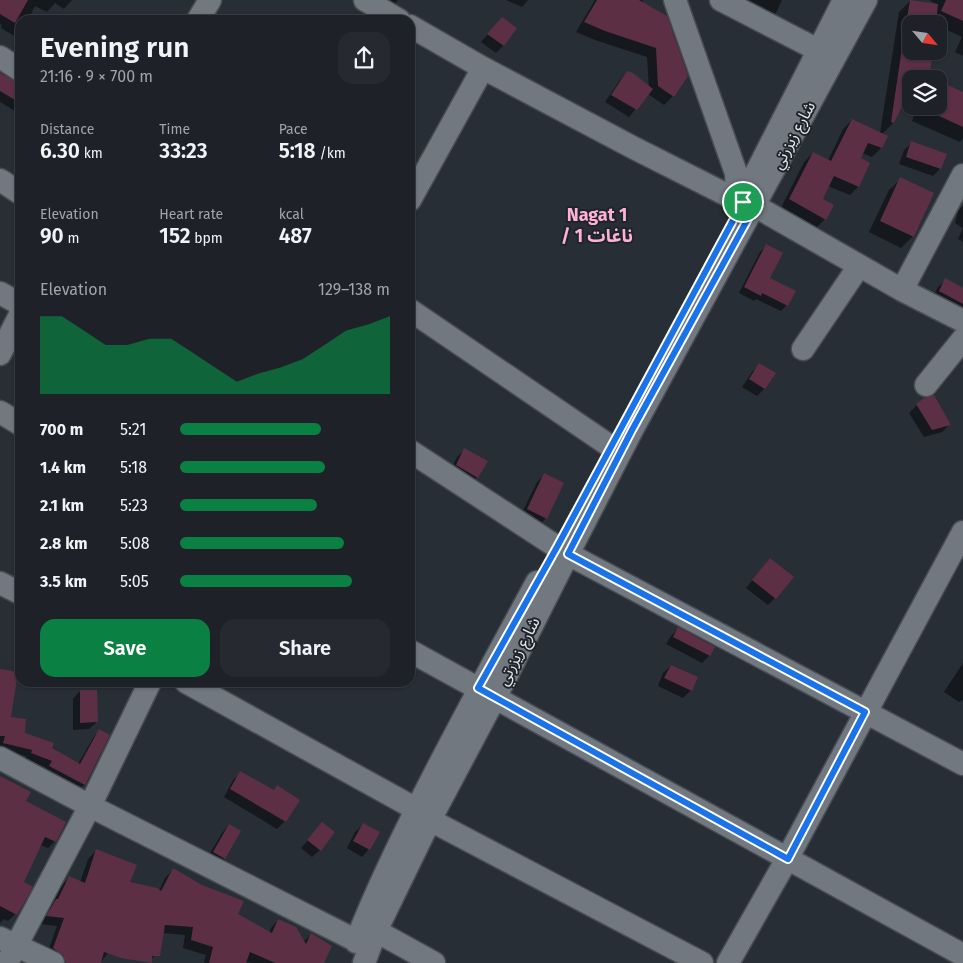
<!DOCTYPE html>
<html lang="en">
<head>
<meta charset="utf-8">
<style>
  :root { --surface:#1e2228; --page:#262a30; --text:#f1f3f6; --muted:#a1a4a8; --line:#3c3f45; --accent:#0b8043 }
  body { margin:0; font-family:"Fira Sans","Noto Sans Arabic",sans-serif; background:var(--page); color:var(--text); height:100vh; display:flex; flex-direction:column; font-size:19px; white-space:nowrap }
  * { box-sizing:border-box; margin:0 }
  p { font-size:16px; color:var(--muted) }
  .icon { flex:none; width:28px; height:28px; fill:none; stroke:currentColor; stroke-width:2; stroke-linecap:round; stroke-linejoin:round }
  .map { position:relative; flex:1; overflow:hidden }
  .sheet { position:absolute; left:15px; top:15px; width:400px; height:672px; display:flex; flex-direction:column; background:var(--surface); border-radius:15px; box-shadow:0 1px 4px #0004,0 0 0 1px var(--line) }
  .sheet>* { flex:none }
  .needle { width:32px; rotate:119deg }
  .tools { position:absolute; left:902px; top:15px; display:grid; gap:10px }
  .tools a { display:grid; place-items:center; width:45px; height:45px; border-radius:10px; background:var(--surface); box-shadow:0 1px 4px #0004,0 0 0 1px var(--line); font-size:25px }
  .pin { position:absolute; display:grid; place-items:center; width:42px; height:42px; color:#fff; margin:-21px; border:2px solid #fff; border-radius:50%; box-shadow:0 1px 5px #0007 }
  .round { display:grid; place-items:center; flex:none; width:52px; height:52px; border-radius:15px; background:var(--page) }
  .summary { display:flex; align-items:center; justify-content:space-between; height:85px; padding:0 25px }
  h1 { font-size:28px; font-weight:600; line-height:38px }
  .metrics { display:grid; grid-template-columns:repeat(3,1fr); gap:8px; height:85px; padding:5px 25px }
  .metrics div { display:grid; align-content:center }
  .metrics b { font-size:21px; font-weight:600 }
  .metrics small { font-size:14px; font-weight:400 }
  .metrics p { font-size:14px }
  .chart { height:140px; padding:10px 25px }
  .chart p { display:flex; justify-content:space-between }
  .chart svg { width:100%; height:90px; margin-top:5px; fill:var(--accent); opacity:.7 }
  .cta { display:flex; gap:10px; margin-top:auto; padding:10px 25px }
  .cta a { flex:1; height:58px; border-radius:15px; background:var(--accent); color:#fff; font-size:20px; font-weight:600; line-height:58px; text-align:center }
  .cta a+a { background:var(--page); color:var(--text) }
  ul { padding:0 25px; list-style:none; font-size:16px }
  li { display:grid; grid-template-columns:80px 60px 1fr; align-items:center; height:38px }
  li i { height:12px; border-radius:6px; background:var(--accent) }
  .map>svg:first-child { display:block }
</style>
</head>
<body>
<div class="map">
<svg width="963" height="963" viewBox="0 0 963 963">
  <rect width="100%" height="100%" fill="#282e35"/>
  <!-- shadow -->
  <path fill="#0007" d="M 0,0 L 72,0 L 64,9 L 55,3 L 47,12 L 35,6 L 28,20 L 20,20 L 20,33 L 16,37 L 1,28 L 2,25 L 0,24 Z
    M 377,0 L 398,0 L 388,11 Z
    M 506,0 L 528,0 L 522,7 Z
    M 595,0 L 643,0 L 642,3 L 686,75 L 673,96 L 664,105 L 648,94 L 629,117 L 605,102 L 620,80 L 627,72 L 649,88 L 647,57 L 595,40 L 576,32 Z
    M 730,0 L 782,0 L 776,13 L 768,21 Z
    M 929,0 L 963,0 L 963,56 L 955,52 L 962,37 L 939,26 L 939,24 L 911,24 L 911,51 L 928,78 L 911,79 L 911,87 L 893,123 L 882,134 L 881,148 L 872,157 L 862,153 L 860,159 L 858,187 L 850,195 L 828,186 L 822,199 L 825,219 L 816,228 L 781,208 L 804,162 L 813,153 L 828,161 L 843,129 L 852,120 L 880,133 L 899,12 L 910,1 L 938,5 Z
    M 495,26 L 504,45 L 496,53 L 481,42 Z
    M 0,75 L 20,87 L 20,114 L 0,102 Z
    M 939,82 L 963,93 L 963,139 L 960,142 L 912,121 L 918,106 L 939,106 Z
    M 912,143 L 940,169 L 933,176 L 899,164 L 904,150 Z
    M 901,179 L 913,236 L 901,248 L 869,232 L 889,190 Z
    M 963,206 L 963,228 L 955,223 L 958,211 Z
    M 963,228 L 963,242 L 958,239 Z
    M 766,246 L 768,278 L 787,305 L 781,311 L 756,299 L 754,301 L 739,293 L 760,252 Z
    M 946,280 L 963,289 L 963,315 L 932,298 L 938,287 Z
    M 760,364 L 774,373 L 764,389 L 757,396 L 742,387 L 752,372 Z
    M 917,405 L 949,425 L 942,432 L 924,437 L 909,413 Z
    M 464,450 L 477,477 L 470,485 L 449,473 L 457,457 Z
    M 544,475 L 546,518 L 539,526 L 520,517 L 537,482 Z
    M 770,559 L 775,598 L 768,605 L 746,588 Z
    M 678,629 L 713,647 L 709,656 L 702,663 L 666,644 L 671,636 Z
    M 963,663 L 963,700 L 959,702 L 944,692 Z
    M 671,666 L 691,690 L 683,698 L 658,686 L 663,673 Z
    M 0,671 L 10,718 L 23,734 L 78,764 L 93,738 L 99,731 L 108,736 L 84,785 L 78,791 L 44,773 L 46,768 L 25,760 L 26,756 L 0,750 Z
    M 242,682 L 258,682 L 252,688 Z
    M 80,691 L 97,722 L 89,729 L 73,730 L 73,699 Z
    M 241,773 L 273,791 L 277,786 L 285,821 L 277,829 L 224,797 L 233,780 Z
    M 0,777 L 24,802 L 55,841 L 48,848 L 40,845 L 23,883 L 15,914 L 8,921 L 4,919 L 0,923 Z
    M 322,824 L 320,850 L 312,857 L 301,848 Z
    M 229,825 L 240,831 L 224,859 L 216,866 L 206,860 L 222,833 Z
    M 363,825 L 369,849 L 362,857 L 347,848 L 355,832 Z
    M 96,851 L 128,883 L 159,891 L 165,878 L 173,870 L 236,915 L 269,933 L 271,928 L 278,920 L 303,942 L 311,935 L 322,963 L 251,963 L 246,961 L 245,963 L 204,963 L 206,955 L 183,948 L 185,935 L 163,933 L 159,951 L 151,959 L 108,953 L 100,963 L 55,963 L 46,957 L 57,926 L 40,924 L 48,908 L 52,904 L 61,886 L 69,878 L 80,882 L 88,859 Z"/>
  <!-- building -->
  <path fill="#5c2f45" d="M 0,0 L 28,0 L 15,23 L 0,14 Z
    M 597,0 L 639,0 L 667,16 L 688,76 L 674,97 L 658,86 L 656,48 L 605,31 L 584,22 Z
    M 910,0 L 938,4 L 936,24 L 906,24 Z
    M 946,0 L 963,0 L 963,21 L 941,11 Z
    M 502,17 L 517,28 L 504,46 L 487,34 Z
    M 903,41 L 911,42 L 911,51 L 933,51 L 929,79 L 918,74 L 916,79 L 911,79 L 911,88 L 894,123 L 891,122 Z
    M 627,71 L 633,73 L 653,89 L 637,110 L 611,95 Z
    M 0,73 L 20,84 L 20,103 L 0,91 Z
    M 939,81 L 963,92 L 963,127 L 939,116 Z
    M 852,119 L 888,136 L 882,148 L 868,143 L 861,158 L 870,163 L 859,187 L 834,176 L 823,199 L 834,205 L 826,220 L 789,199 L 813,152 L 831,161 Z
    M 911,141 L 947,154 L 941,169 L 906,157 Z
    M 900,177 L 934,193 L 914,237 L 880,221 Z
    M 766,244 L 783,253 L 770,278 L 796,291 L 788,306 L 762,293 L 761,296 L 744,287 Z
    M 945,278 L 963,288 L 963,304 L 939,291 Z
    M 759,363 L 776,373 L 765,389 L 749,379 Z
    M 934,395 L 951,425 L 932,430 L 916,404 L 924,398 Z
    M 464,448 L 488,461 L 478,478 L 456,465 Z
    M 544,473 L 564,483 L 547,519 L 527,509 Z
    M 770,558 L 794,577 L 776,599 L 752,580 Z
    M 678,627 L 715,647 L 710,656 L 673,637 Z
    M 671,665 L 698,677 L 692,691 L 664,678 Z
    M 0,669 L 18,672 L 11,717 L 26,719 L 25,733 L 54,743 L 52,748 L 80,764 L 99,729 L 110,735 L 85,785 L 49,766 L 52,761 L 31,753 L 32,750 L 3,743 L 5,736 L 0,736 Z
    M 80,690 L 97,690 L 98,722 L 80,723 Z
    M 240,771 L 274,790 L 277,785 L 300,800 L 286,822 L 230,789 Z
    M 0,776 L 31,792 L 26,801 L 66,822 L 56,842 L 45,837 L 24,882 L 33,887 L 17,915 L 0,906 Z
    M 322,822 L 335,832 L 321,851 L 307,840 Z
    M 363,823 L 380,832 L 370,850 L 353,841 Z
    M 229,824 L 241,831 L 225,859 L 213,852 Z
    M 96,849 L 137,865 L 130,882 L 157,888 L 161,891 L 173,868 L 202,885 L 244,901 L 238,914 L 272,933 L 278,919 L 296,927 L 306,944 L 311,933 L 332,946 L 324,963 L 275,963 L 250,952 L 246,963 L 209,963 L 213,947 L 191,940 L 193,927 L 165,925 L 160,956 L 152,956 L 152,963 L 121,958 L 104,952 L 101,963 L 66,963 L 63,955 L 53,948 L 64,918 L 46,916 L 56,899 L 58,899 L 69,876 L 85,883 Z"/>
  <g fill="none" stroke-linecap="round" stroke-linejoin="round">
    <defs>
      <path id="minor" d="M 365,0 L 399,20
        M 675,0 L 736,173 L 737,189 L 735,199
        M 721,0 L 818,50
        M 198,20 L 210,0
        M 410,26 L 483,68 L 634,148 L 735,199 L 755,206 L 902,290 L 963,321
        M 0,57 L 20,70
        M 755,175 L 844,0
        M 0,180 L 20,193
        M 410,200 L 483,68
        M 902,290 L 963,175
        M 0,293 L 20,304
        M 410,310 L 610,446
        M 803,349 L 859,266
        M 0,354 L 20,315
        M 926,385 L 963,339
        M 0,412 L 20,424
        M 410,451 L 557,547
        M 568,554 L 963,764
        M 0,583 L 20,593
        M 410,651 L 963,955
        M 186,682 L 416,809
        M 0,758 L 90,806 L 357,941
        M 430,820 L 702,963
        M 376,931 L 434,963
        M 0,938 L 53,963
        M 356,942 C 378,885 405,831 433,777 C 467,711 502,647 537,582
        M 7,963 L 90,806 L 150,682
        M 364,963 L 376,931 L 430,820 L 507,675 L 568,554 L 632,430 L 866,0
        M 728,963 L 787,859 L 963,532"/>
    </defs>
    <!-- minor casing -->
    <use href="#minor" stroke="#484d53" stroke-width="25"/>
    <!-- minor -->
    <use href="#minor" stroke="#717880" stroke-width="22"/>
  </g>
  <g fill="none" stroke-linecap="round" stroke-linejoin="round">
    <defs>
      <path id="route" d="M 743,202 L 755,206 L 632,430 L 568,554 L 865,712 L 788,859 L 478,688 L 557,547 Z"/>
    </defs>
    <!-- route casing -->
    <use href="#route" stroke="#fff" stroke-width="10"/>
    <!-- route -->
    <use href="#route" stroke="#1a73e8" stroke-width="6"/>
  </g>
  <g text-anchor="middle" stroke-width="4" stroke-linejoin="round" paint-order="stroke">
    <!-- street labels -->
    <g font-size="16" fill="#e4e8ed" stroke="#1f242b">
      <text transform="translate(793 135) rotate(-62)" y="6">شارع زيزرتي</text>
      <text transform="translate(518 651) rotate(-63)" y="6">شارع زيزرتي</text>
    </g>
    <!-- neighbourhood labels -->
    <g font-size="18" font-weight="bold" fill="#fdb1d9" stroke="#1f242b">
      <text x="597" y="221">Nagat 1<tspan x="597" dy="21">/ ناغات 1</tspan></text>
    </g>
  </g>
</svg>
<div class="tools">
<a><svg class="needle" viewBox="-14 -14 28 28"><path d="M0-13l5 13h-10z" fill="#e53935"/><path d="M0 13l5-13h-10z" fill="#a1a4a8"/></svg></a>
<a><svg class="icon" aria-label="layers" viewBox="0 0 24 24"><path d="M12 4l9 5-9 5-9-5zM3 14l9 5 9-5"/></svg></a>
</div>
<div class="pin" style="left:743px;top:202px;background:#1e9e55"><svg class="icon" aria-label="arrive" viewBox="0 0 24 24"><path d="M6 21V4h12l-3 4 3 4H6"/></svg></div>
<section class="sheet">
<div class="summary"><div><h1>Evening run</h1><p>21:16 · 9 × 700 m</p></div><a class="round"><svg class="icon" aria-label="share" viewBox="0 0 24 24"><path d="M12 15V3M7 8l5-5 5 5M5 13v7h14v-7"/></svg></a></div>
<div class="metrics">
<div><p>Distance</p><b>6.30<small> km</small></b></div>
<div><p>Time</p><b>33:23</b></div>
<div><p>Pace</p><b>5:18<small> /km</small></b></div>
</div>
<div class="metrics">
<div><p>Elevation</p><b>90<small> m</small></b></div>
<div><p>Heart rate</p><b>152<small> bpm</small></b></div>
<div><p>kcal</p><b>487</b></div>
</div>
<div class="chart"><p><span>Elevation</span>129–138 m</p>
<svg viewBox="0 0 160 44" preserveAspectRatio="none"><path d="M0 44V6L10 6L20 13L30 20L40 20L50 17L60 17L70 24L80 31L90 38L100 34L110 31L120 27L130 20L140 13L150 10L160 6V44z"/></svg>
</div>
<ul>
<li><b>700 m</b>5:21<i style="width:67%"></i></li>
<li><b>1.4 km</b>5:18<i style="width:69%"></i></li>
<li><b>2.1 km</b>5:23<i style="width:65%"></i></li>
<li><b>2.8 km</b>5:08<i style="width:78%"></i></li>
<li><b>3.5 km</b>5:05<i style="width:82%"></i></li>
</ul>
<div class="cta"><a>Save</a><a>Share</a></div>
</section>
</div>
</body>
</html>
